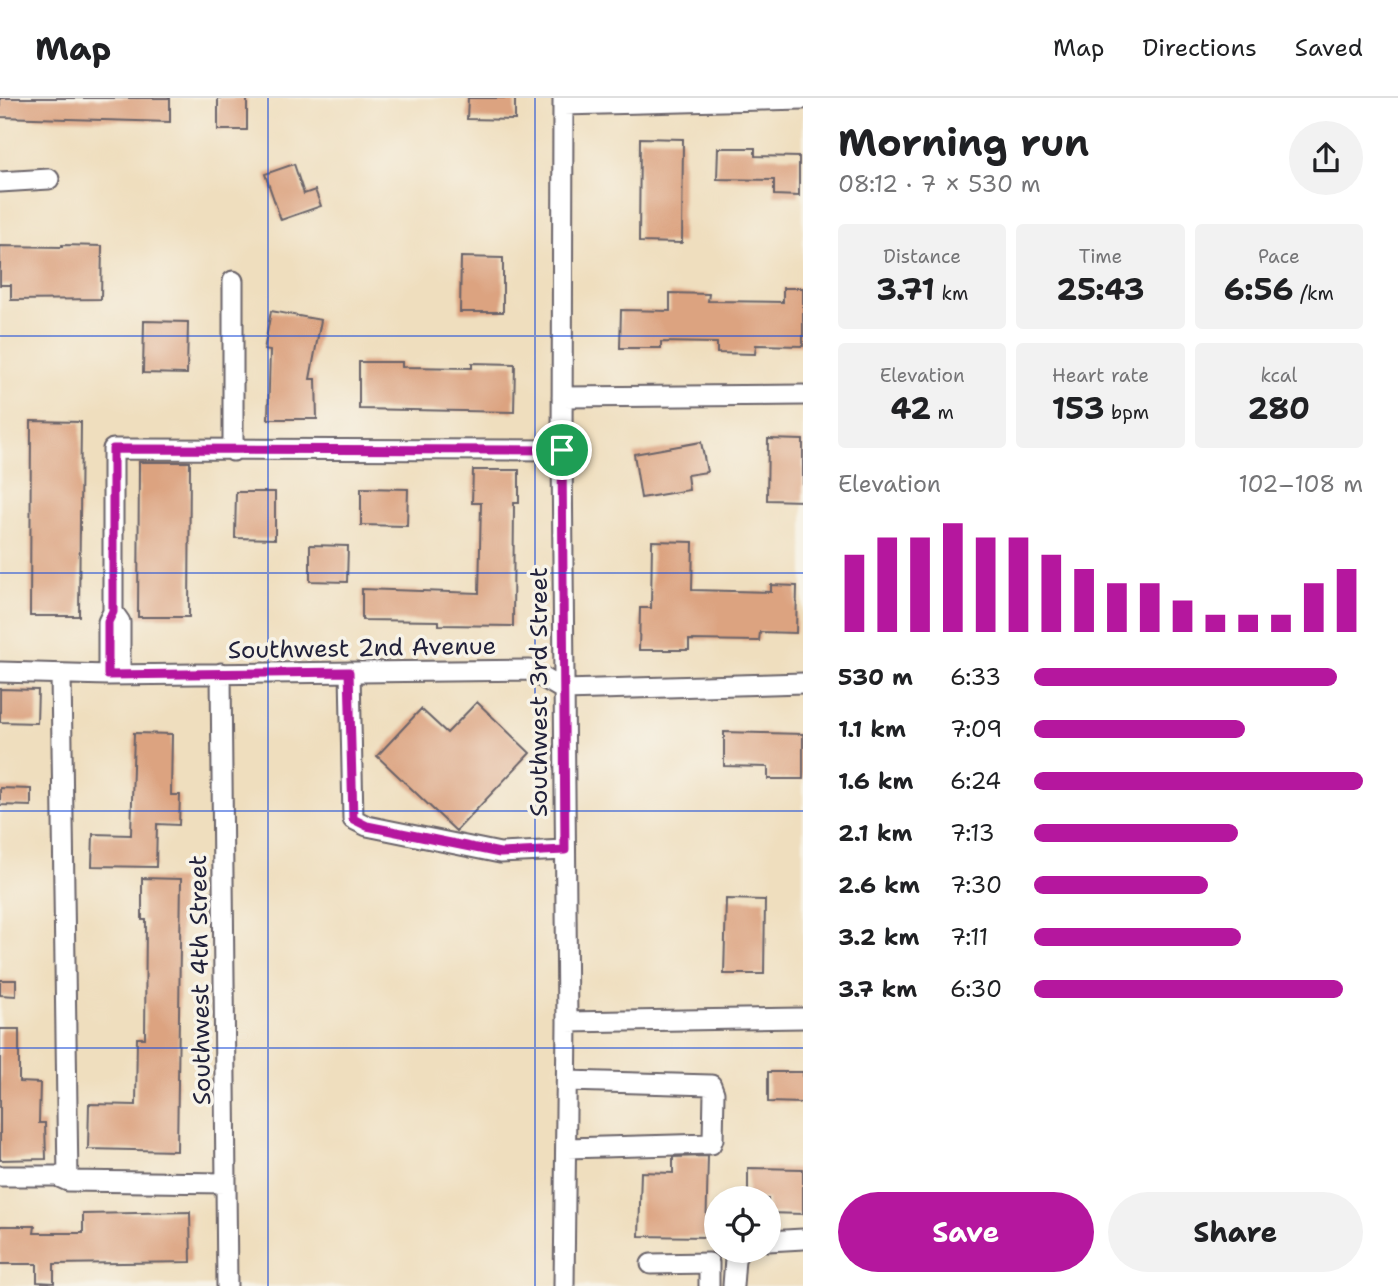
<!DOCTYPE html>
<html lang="en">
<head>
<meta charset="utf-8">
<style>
  :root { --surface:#fff; --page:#f2f2f2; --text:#202124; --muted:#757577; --line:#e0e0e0; --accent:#b5179e }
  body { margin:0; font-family:"Shantell Sans",sans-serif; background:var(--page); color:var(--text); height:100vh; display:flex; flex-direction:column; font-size:26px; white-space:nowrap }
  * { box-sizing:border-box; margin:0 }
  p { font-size:23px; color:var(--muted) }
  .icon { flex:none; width:38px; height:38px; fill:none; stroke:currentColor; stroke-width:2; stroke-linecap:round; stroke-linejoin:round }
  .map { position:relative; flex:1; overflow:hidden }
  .sheet { display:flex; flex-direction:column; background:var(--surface); width:595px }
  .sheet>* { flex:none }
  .buttons { position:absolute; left:704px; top:1088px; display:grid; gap:14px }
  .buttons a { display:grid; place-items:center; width:77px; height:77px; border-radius:50%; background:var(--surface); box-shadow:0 4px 10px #0003; font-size:35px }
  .pin { position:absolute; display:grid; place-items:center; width:60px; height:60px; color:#fff; margin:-30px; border:4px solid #fff; border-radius:50%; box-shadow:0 2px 7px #0007 }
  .round { display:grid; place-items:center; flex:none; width:74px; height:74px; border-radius:37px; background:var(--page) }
  .overview { display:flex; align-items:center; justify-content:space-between; height:119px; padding:0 35px }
  h1 { font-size:38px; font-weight:700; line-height:52px }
  .metrics { display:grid; grid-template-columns:repeat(3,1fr); gap:10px; height:119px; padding:7px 35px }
  .metrics div { display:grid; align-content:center; border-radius:7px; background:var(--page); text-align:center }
  .metrics b { font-size:30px; font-weight:700 }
  .metrics small { font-size:19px; font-weight:400 }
  .metrics p { font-size:19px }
  .chart { height:196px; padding:14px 35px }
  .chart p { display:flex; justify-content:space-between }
  .chart svg { width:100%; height:126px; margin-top:7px; stroke:var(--accent); stroke-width:6 }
  .cta { display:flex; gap:14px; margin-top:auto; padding:14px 35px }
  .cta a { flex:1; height:80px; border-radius:42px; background:var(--accent); color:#fff; font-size:28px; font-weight:700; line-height:80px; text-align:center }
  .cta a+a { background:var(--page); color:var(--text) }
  ul { padding:0 35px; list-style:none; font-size:23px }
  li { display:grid; grid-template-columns:112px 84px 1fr; align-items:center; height:52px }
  li i { height:18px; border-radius:9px; background:var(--accent) }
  header { display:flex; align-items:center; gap:42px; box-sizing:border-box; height:98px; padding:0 35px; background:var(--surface); border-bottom:2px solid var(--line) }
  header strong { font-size:33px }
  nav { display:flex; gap:38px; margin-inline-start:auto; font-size:24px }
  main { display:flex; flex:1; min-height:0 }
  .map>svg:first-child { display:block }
</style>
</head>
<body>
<header>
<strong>Map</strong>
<nav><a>Map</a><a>Directions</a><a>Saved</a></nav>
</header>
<main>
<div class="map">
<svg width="803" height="1188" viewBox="0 0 803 1188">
  <rect width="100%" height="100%" fill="#f7f3e8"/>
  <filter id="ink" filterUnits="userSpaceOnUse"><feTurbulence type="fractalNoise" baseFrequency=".0143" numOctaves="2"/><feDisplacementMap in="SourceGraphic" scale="14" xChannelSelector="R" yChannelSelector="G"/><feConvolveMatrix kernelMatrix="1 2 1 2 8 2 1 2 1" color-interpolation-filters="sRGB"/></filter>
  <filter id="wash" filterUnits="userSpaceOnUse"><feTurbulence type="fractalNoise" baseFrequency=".00686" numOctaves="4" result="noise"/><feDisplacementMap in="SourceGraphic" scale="28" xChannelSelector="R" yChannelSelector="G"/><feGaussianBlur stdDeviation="1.57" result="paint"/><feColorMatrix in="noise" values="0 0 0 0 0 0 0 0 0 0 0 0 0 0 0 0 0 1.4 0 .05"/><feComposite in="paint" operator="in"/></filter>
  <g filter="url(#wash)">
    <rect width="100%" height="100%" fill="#efdebe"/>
    <g id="blocks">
      <!-- building -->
      <path fill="#dca380" d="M 0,0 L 170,0 L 170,24 L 0,19 Z
        M 218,0 L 247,0 L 247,32 L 218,32 Z
        M 468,0 L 515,0 L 515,22 L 467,21 Z
        M 640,40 L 683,41 L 682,145 L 639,144 Z
        M 718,50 L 755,50 L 755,58 L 799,59 L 799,98 L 774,97 L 774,82 L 717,81 Z
        M 294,66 L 304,96 L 315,92 L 321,108 L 281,122 L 265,76 Z
        M 62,147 L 102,148 L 101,201 L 11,202 L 11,187 L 0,187 L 0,148 L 62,149 Z
        M 461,159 L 503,160 L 503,214 L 460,214 Z
        M 783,190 L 803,190 L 803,248 L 756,247 L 755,256 L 717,255 L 717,245 L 661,244 L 661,250 L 620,250 L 621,212 L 670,213 L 670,195 L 709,196 L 708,203 L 783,204 Z
        M 271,213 L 321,222 L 310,281 L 316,281 L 317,321 L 268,321 L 270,253 L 264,252 Z
        M 144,223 L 188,224 L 187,276 L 143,275 Z
        M 359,264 L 402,264 L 402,269 L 472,270 L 472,265 L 515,266 L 514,314 L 359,311 Z
        M 31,323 L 81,324 L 79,518 L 30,518 Z
        M 768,341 L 803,342 L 803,403 L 767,402 Z
        M 701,344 L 707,374 L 687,377 L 689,392 L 641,400 L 634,356 Z
        M 139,364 L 190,364 L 189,519 L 138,519 Z
        M 473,372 L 519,372 L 519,405 L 514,405 L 513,528 L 439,527 L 439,523 L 362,522 L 362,491 L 479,495 L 481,405 L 472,405 Z
        M 361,390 L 408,391 L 407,428 L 361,427 Z
        M 236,394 L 275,394 L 275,441 L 235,440 Z
        M 652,443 L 693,444 L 692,492 L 771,494 L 771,487 L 797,488 L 796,535 L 760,534 L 759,543 L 689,542 L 689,552 L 639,552 L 640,510 L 651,510 Z
        M 310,447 L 348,448 L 347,484 L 310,483 Z
        M 0,591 L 38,592 L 37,625 L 0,624 Z
        M 477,604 L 530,655 L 456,733 L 377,658 L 421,611 L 447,635 Z
        M 724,634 L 803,636 L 803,681 L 768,681 L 768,669 L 724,668 Z
        M 134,635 L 172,636 L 171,697 L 180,697 L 179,727 L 157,726 L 156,769 L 92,768 L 93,736 L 131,737 Z
        M 0,690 L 31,691 L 31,708 L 0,707 Z
        M 142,780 L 181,781 L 177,1053 L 88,1051 L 89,1006 L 136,1007 L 137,940 L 145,940 L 146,822 L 142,822 Z
        M 726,801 L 765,802 L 764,876 L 724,876 Z
        M 0,882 L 16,882 L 16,898 L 0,897 Z
        M 0,931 L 19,931 L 19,984 L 40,985 L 39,1025 L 45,1025 L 46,1061 L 0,1062 Z
        M 768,974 L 803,974 L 803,1005 L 768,1004 Z
        M 708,1058 L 706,1139 L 639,1138 L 641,1074 L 673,1075 L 673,1059 Z
        M 748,1070 L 803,1071 L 803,1116 L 768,1115 L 768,1101 L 748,1101 Z
        M 190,1114 L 191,1164 L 54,1166 L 54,1185 L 37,1184 L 37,1166 L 0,1166 L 0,1128 L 35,1128 L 34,1135 L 83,1135 L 83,1116 Z"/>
    </g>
  </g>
  <g filter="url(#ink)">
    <use href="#blocks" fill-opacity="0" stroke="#6a6469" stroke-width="2"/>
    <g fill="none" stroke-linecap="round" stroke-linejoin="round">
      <defs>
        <path id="minor" d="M 563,0 L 562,352 L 567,924 L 564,1188
          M 563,7 L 803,1
          M 0,84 L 49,81
          M 233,183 L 233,353
          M 562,299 L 803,297
          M 113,514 L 113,351 L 562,352
          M 0,574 L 108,577 L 530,572 L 564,592 L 803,585
          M 350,574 L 353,721 L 367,728 L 500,755 L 565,752
          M 221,575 L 227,1188
          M 61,576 L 68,1083
          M 108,577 L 108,524 L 113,514 L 120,524 L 120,577
          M 567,924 L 803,920
          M 567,1050 L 711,1046 L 713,1041 L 714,995 L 711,987 L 567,983
          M 0,1078 L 57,1078 L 68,1083 L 226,1085
          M 768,1143 L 803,1141
          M 651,1166 L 709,1165 L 709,1188
          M 733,1188 L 735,1161 L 739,1153"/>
      </defs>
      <!-- minor casing -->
      <use href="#minor" stroke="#6a6469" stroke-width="23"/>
      <!-- minor -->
      <use href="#minor" stroke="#fff" stroke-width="19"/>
    </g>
  </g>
  <g fill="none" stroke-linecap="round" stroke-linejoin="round" filter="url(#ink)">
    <defs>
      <path id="route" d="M 113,351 L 562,352 L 565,752 L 500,755 L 367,728 L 353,721 L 349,574 L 108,577 L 108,524 L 113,514 Z"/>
    </defs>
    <!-- route casing -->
    <use href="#route" stroke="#fff" stroke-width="14"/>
    <!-- route -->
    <use href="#route" stroke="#b5179e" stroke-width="9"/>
  </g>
  <!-- grid -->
  <path fill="none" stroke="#1d4ed8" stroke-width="2" stroke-opacity="0.55" d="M 268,0 L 268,1188M 535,0 L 535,1188M 0,238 L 803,238M 0,475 L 803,475M 0,713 L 803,713M 0,950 L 803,950"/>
  <g text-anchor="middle" stroke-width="7" stroke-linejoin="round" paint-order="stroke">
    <!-- street labels -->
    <g font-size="24" fill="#22223b" stroke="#f7f3e8">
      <text transform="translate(362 550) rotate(-1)" y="8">Southwest 2nd Avenue</text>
      <text transform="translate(539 594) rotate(-90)" y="8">Southwest 3rd Street</text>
      <text transform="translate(200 882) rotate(-91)" y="8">Southwest 4th Street</text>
    </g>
  </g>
</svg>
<div class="buttons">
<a><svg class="icon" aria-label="locate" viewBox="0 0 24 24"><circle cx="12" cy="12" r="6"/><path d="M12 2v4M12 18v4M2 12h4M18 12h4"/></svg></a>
</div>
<div class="pin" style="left:562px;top:352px;background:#1e9e55"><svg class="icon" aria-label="arrive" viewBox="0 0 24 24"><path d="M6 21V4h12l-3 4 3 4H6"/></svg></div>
</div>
<section class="sheet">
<div class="overview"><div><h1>Morning run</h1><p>08:12 · 7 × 530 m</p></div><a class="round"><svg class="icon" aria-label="share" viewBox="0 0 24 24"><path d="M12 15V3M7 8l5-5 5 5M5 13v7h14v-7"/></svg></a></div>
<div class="metrics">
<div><p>Distance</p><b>3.71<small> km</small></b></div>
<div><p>Time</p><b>25:43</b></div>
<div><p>Pace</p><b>6:56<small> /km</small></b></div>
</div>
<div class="metrics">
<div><p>Elevation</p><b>42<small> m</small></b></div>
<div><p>Heart rate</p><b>153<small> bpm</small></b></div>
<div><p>kcal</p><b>280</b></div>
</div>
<div class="chart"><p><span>Elevation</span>102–108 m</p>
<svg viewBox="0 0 160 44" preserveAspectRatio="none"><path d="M5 44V17M15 44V11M25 44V11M35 44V6M45 44V11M55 44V11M65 44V17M75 44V22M85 44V27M95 44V27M105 44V33M115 44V38M125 44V38M135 44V38M145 44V27M155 44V22"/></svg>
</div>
<ul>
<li><b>530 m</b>6:33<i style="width:92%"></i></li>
<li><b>1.1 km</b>7:09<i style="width:64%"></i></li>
<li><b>1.6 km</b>6:24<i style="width:100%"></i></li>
<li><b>2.1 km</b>7:13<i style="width:62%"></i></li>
<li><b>2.6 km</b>7:30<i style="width:53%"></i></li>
<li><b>3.2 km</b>7:11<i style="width:63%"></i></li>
<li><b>3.7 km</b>6:30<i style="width:94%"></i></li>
</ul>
<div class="cta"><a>Save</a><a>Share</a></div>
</section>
</main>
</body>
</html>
